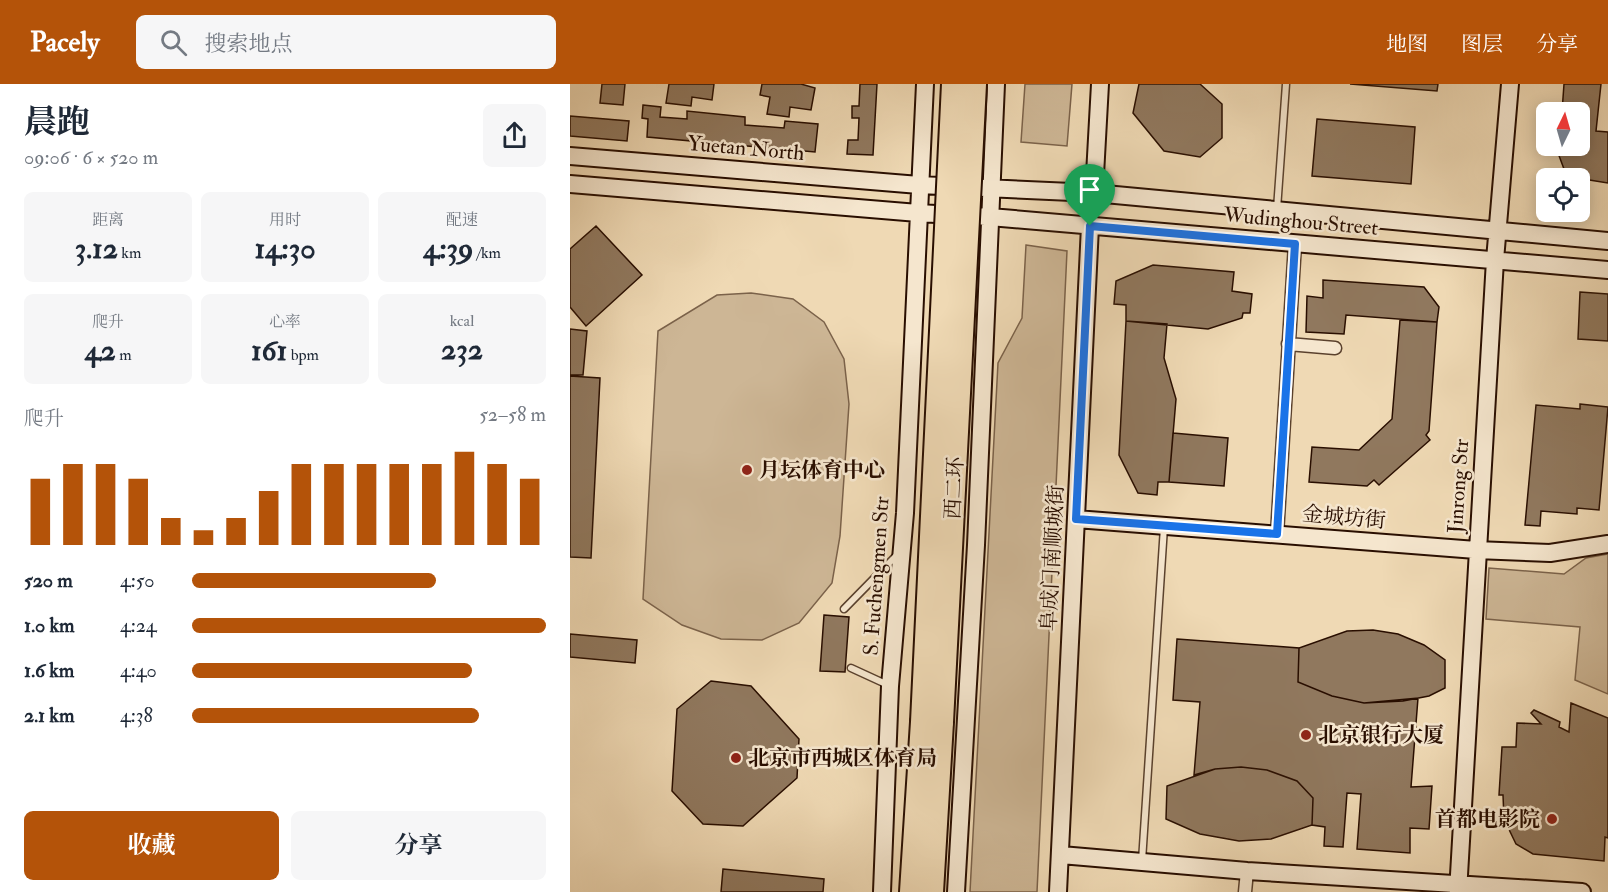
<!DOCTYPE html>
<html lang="zh">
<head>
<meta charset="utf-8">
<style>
  :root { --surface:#fff; --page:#f6f6f7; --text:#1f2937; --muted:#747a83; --accent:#b45309 }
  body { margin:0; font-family:"IM FELL Double Pica","Noto Serif SC",serif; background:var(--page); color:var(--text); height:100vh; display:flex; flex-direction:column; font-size:22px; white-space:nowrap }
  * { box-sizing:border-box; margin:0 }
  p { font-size:20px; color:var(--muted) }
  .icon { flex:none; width:33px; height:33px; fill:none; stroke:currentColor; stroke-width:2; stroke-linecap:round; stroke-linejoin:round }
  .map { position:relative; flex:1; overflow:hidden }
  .sheet { display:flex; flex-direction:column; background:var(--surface); width:570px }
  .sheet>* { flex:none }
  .needle { width:39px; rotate:5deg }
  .controls { position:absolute; left:966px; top:18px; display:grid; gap:12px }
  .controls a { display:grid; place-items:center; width:54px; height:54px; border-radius:9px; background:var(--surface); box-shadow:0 3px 15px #0003; font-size:30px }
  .pin { position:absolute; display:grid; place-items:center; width:51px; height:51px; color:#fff; margin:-62px -26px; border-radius:50% 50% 50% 0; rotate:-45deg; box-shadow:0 0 6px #0007 }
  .pin .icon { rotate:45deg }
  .round { display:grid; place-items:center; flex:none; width:63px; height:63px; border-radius:9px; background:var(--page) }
  .overview { display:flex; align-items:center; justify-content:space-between; height:102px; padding:0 24px }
  h1 { font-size:33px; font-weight:700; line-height:45px }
  .figures { display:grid; grid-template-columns:repeat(3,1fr); gap:9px; height:102px; padding:6px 24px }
  .figures div { display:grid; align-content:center; border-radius:9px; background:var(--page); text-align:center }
  .figures b { font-size:30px; font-weight:700 }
  .figures small { font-size:16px; font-weight:400 }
  .figures p { font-size:16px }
  .chart { height:168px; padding:12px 24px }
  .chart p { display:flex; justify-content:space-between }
  .chart svg { width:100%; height:108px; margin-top:6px; stroke:var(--accent); stroke-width:6 }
  .action { display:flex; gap:12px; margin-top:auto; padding:12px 24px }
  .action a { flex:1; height:69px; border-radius:9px; background:var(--accent); color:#fff; font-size:24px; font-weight:700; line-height:69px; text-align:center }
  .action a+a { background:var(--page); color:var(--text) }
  ul { padding:0 24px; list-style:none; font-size:20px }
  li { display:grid; grid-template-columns:96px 72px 1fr; align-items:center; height:45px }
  li i { height:15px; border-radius:8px; background:var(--accent) }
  header { display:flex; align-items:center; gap:36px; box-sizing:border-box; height:84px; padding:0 30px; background:var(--accent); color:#fff }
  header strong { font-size:28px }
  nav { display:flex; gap:33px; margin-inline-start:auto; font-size:21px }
  .search { width:420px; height:54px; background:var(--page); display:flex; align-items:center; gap:15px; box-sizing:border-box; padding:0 21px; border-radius:9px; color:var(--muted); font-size:22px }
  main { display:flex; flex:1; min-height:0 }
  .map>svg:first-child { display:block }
</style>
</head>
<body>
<header>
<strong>Pacely</strong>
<div class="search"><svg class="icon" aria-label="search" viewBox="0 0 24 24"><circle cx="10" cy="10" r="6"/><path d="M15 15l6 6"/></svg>搜索地点</div>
<nav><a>地图</a><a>图层</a><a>分享</a></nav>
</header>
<main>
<section class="sheet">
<div class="overview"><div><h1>晨跑</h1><p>09:06 · 6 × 520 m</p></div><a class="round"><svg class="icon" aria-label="share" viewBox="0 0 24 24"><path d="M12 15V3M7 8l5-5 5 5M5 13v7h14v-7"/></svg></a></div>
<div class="figures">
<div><p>距离</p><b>3.12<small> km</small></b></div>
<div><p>用时</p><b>14:30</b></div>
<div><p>配速</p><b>4:39<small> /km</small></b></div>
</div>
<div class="figures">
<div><p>爬升</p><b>42<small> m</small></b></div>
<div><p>心率</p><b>161<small> bpm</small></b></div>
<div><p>kcal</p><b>232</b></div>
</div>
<div class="chart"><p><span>爬升</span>52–58 m</p>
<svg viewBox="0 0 160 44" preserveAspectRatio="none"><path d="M5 44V17M15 44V11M25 44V11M35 44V17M45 44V33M55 44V38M65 44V33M75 44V22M85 44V11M95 44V11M105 44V11M115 44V11M125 44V11M135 44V6M145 44V11M155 44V17"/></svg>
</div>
<ul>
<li><b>520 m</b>4:50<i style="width:69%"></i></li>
<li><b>1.0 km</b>4:24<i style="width:100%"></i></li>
<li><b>1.6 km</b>4:40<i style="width:79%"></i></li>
<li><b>2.1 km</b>4:38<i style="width:81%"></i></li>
</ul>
<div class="action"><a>收藏</a><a>分享</a></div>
</section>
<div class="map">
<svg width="1038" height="808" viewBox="0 0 1038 808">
  <rect width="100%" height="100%" fill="#efd9b4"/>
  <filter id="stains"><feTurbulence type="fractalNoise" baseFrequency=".00333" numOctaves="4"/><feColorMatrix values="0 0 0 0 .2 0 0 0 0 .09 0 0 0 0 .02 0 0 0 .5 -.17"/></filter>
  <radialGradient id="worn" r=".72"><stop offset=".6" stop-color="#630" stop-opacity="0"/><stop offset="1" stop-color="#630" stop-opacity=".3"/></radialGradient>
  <!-- green -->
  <path fill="#cdb695" stroke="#7b624a" stroke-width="1.5" d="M 455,0 L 502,0 L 497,62 L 451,58 Z
    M 456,161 L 497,167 L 467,808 L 400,808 L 428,279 L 452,234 Z
    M 181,209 L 223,215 L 254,238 L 274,275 L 279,320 L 270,452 L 262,499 L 229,539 L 192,556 L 151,555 L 112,541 L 73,515 L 88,247 L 147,211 Z
    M 1038,470 L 1038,610 L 1005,596 L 1010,543 L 916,535 L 919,484 L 994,490 L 1016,474 Z"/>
  <!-- building -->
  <path fill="#90785e" stroke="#290e00" stroke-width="1.5" d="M 32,0 L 55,0 L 53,21 L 30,19 Z
    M 99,0 L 144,0 L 142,16 L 122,13 L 121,22 L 96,19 Z
    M 192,0 L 231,0 L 245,4 L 241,26 L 220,23 L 219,33 L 197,30 L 200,13 L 190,11 Z
    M 290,0 L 307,0 L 303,71 L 277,70 L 278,56 L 288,56 L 289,34 L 282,34 L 282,22 L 289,22 Z
    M 569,0 L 630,0 L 652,20 L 652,54 L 630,73 L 594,67 L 563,29 Z
    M 780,0 L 868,0 L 867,7 Z
    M 994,0 L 1031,0 L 1026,47 L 1038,48 L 1038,99 L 1007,94 L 994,85 L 988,69 L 989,62 L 1010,62 L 1010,28 L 992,28 Z
    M 73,21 L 91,23 L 90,33 L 117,35 L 117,27 L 175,33 L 175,41 L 214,44 L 215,37 L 248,40 L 245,68 L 77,53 L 78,35 L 72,34 Z
    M 0,32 L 59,37 L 57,57 L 0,52 Z
    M 747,35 L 845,43 L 841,100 L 742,92 Z
    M 26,142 L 72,191 L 16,242 L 0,223 L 0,165 Z
    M 583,181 L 664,188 L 662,207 L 682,210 L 680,229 L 673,229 L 672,234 L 638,245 L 556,237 L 556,221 L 544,220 L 546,197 Z
    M 753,196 L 854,203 L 869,223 L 867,238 L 776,231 L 774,250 L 736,248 L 737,212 L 753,214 Z
    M 1010,208 L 1038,210 L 1038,257 L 1008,255 Z
    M 830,236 L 867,238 L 859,347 L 856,351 L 860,356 L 809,401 L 804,396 L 797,402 L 739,398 L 742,363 L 789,366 L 822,335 Z
    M 556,237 L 597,240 L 594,274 L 606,315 L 599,398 L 588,398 L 587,411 L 568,409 L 549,371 Z
    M 0,245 L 17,247 L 13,291 L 0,291 Z
    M 0,292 L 30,294 L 21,474 L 0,473 Z
    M 1010,320 L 1038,323 L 1029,426 L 1007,424 L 1007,430 L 971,427 L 970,442 L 955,441 L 966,321 L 1010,325 Z
    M 603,349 L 658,354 L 654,402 L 599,398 Z
    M 254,531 L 279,533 L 275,588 L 250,587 Z
    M 803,546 L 828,550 L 854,561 L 875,576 L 875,604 L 859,612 L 833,617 L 794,619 L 762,612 L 728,598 L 729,564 L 777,547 Z
    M 0,550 L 67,556 L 65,579 L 0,573 Z
    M 607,555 L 729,564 L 728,598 L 762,612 L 794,619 L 848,614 L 841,703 L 862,702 L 859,745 L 840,744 L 840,769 L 787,765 L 791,710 L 777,709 L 773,763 L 754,762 L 755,743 L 742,741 L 743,714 L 727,697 L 697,686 L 671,683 L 645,685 L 624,691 L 630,618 L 603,616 Z
    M 141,597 L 181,602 L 229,655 L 227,694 L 173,742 L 133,740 L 102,707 L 107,625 Z
    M 1001,619 L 1038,634 L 1038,754 L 1035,753 L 1034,777 L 963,770 L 946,760 L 934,735 L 933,711 L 929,711 L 932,663 L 946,663 L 947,639 L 971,640 L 961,629 L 964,626 L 990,638 L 989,643 L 999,648 Z
    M 671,683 L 697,686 L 727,697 L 743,714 L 742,741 L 701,755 L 669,757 L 630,750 L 596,735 L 597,702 L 645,685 Z
    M 153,785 L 254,795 L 253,808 L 151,808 Z"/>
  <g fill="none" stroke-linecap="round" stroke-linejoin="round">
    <defs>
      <path id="lane" d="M 707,125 L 716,0
        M 274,525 L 327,471
        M 281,584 L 318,601
        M 572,777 L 594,443"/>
      <path id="street" d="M 718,260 L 765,264
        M 707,450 L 725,160
        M 675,808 L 677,787"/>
      <path id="secondary" d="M 0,72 L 349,101 L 524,109 L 1038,157
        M 0,100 L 348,129 L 420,133 L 1038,186
        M 524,109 L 530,0
        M 506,435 L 906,466 L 980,469 L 1038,460
        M 491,771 L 677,787 L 1012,808
        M 312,808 L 320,602 L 335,429 L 355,0
        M 386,808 L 406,461 L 426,0
        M 488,808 L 520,142
        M 888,808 L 925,176 L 940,0"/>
      <path id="highway" d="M 341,808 L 352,638
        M 362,808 L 372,638"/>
    </defs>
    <!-- lane casing -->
    <use href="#lane" stroke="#5a412d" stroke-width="9"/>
    <!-- street casing -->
    <use href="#street" stroke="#5a412d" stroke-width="15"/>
    <!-- secondary casing -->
    <use href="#secondary" stroke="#290e00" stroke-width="20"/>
    <!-- highway casing -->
    <use href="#highway" stroke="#290e00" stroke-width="26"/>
    <!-- lane -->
    <use href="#lane" stroke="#f5e6ce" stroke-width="6"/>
    <!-- street -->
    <use href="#street" stroke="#f5e6ce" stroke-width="12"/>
    <!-- secondary -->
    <use href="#secondary" stroke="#f5e6ce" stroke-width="16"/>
    <!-- highway -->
    <use href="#highway" stroke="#efd9b4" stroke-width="22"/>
    <defs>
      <path id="highway-bridge" d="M 352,638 L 383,0
        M 372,638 L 405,0"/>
    </defs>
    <!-- highway-bridge casing -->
    <use href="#highway-bridge" stroke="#290e00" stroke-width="26" stroke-linecap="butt"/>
    <!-- highway-bridge -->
    <use href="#highway-bridge" stroke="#efd9b4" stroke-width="22"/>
  </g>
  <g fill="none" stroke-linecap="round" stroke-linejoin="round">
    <defs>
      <path id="route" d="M 520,142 L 725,160 L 707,450 L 506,435 Z"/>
    </defs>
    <!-- route casing -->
    <use href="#route" stroke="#fff" stroke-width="12"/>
    <!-- route -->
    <use href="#route" stroke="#1a73e8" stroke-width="8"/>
  </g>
  <!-- markers -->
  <g fill="#8f2418" stroke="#f5e6ce" stroke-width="2">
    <circle cx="177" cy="386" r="6"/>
    <circle cx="736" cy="651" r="6"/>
    <circle cx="166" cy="674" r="6"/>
    <circle cx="982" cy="735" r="6"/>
  </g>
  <g text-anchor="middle" stroke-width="5" stroke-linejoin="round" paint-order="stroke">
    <!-- street labels -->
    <g font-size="21" fill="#290e00" stroke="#f5e6ce">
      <text transform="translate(176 64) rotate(5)" y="7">Yuetan North</text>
      <text transform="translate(731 137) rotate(5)" y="7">Wudinghou Street</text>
      <text transform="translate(888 402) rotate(-86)" y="7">Jinrong Str</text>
      <text transform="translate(384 404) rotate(-87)" y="7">西二环</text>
      <text transform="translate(774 433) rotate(5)" y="7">金城坊街</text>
      <text transform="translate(482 474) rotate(-87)" y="7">阜成门南顺城街</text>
      <text transform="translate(306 492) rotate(-86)" y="7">S. Fuchengmen Str</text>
    </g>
    <!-- poi labels -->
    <g font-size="21" font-weight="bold" fill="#290e00" stroke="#f5e6ce" text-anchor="start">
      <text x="189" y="393">月坛体育中心</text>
      <text x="748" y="658">北京银行大厦</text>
      <text x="178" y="681">北京市西城区体育局</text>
      <text x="970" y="742" text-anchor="end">首都电影院</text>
    </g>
  </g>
  <rect width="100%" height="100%" filter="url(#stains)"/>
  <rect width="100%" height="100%" fill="url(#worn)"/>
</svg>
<div class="controls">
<a><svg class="needle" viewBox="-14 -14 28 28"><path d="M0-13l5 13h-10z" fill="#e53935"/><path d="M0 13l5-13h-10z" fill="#747a83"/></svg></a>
<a><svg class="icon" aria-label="locate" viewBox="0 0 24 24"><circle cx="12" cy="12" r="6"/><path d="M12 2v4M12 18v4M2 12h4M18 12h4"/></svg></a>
</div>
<div class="pin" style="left:520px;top:142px;background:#1e9e55"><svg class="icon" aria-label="arrive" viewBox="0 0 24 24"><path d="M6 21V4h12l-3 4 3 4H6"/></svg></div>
</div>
</main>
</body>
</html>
